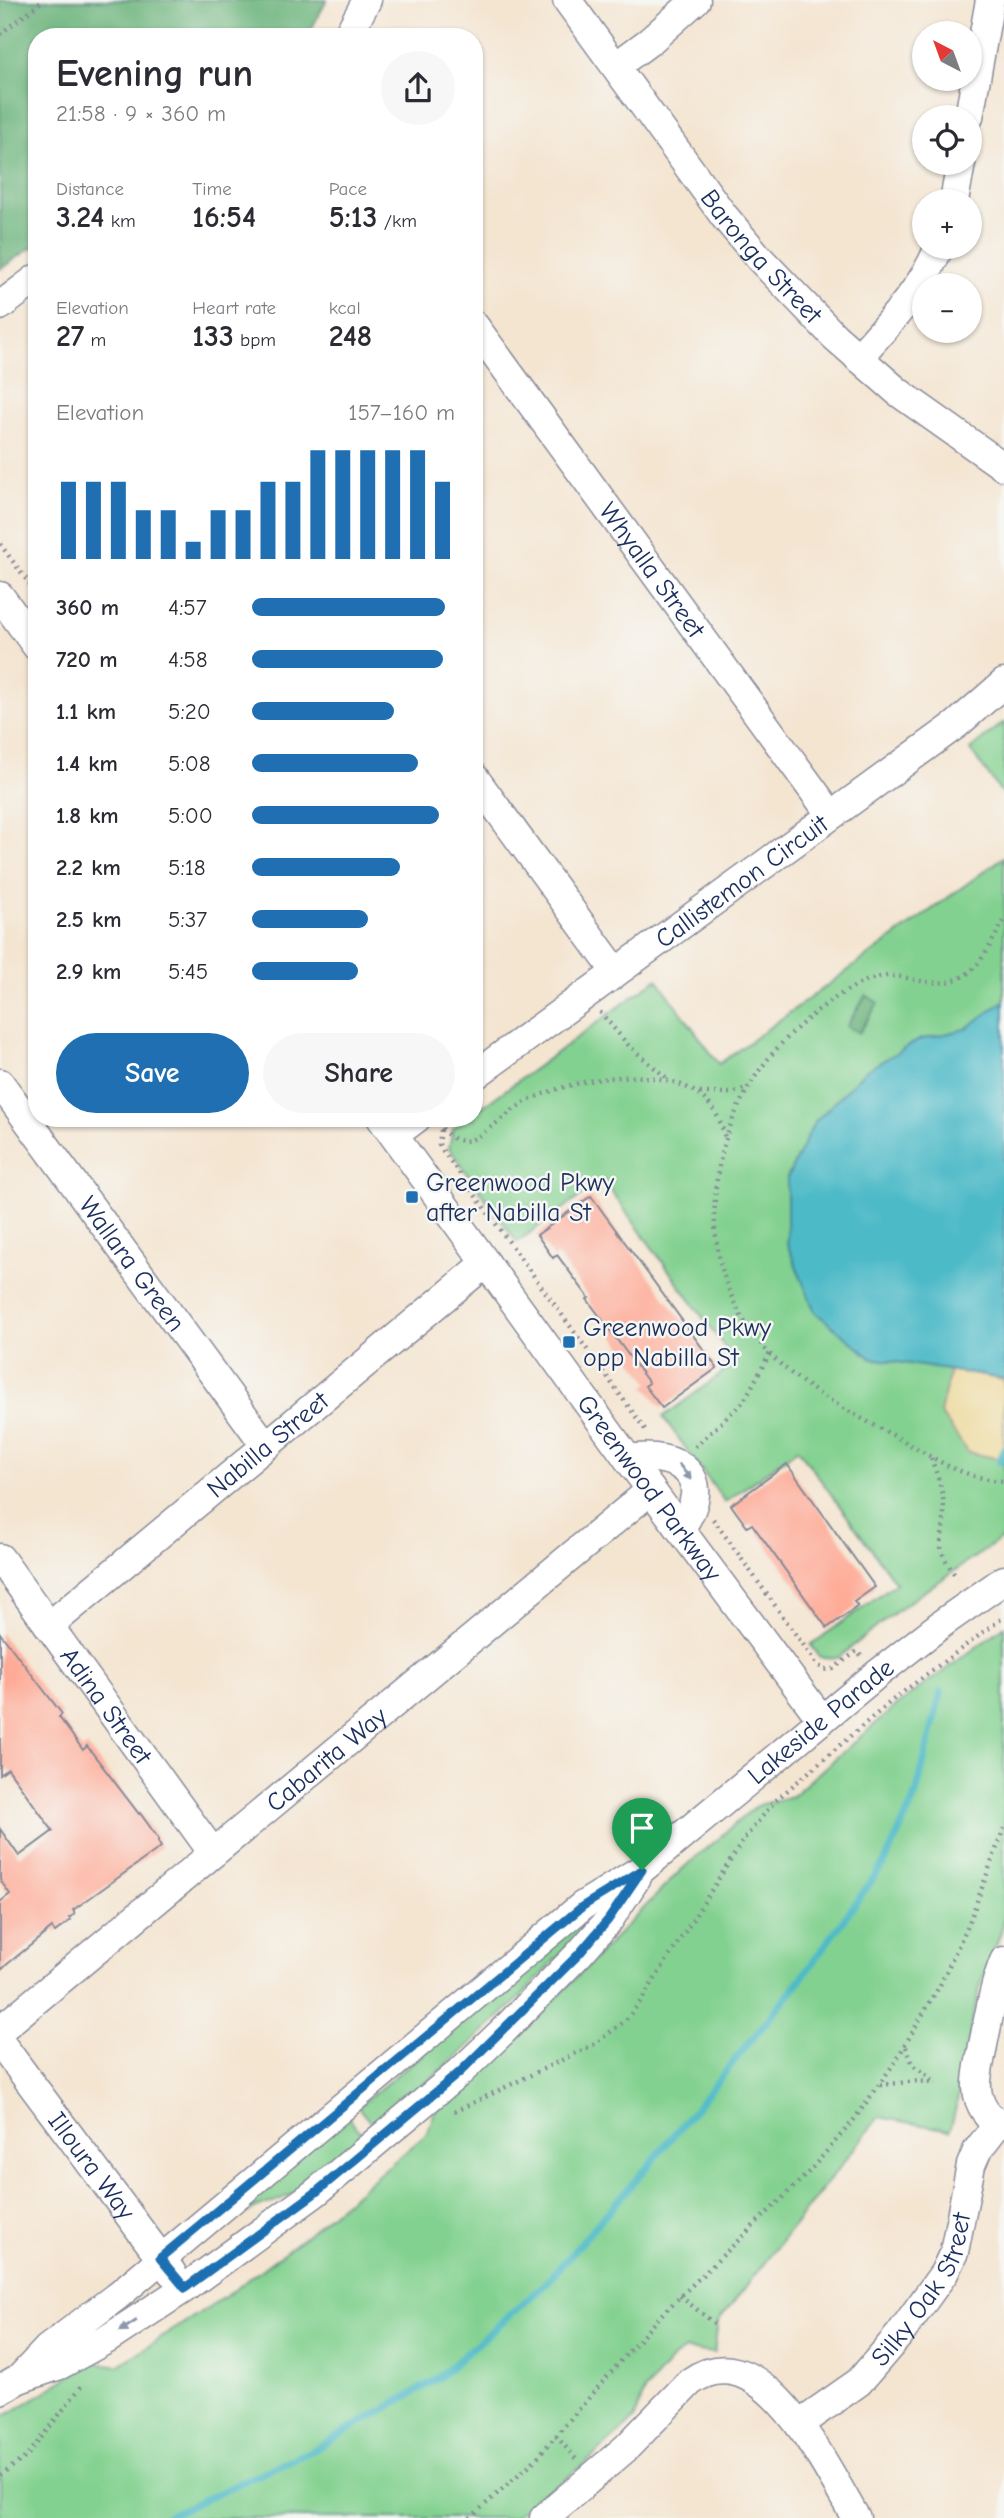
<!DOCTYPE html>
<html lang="en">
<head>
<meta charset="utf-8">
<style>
  :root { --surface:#fff; --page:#f7f7f7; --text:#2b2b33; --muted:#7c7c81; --accent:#1f6fb2 }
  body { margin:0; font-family:"Comic Neue",sans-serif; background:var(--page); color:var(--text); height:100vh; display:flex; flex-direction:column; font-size:26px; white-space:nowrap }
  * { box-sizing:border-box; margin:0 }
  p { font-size:23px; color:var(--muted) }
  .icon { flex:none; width:38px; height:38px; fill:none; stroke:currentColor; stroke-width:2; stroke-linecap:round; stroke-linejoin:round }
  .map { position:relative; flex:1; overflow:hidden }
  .panel { position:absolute; left:28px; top:28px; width:455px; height:1099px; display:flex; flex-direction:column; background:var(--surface); border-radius:28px; box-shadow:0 2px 5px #0004 }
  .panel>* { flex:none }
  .needle { width:46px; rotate:319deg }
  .buttons { position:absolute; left:912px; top:21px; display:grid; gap:14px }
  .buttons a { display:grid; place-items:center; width:70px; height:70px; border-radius:50%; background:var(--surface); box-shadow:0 2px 5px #0004; font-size:35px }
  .pin { position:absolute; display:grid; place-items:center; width:60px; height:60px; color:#fff; margin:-72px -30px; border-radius:50% 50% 50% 0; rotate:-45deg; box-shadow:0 0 7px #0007 }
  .pin .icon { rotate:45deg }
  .round { display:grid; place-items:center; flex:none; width:74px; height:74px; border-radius:37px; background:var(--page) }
  .overview { display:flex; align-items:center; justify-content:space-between; height:119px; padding:0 28px }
  h1 { font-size:38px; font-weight:800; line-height:52px }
  .metrics { display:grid; grid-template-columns:repeat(3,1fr); gap:10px; height:119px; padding:7px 28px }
  .metrics div { display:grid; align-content:center }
  .metrics b { font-size:30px; font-weight:800 }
  .metrics small { font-size:19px; font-weight:400 }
  .metrics p { font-size:19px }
  .chart { height:196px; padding:14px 28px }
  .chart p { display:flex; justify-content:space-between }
  .chart svg { width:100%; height:126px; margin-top:7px; stroke:var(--accent); stroke-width:6 }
  .button { display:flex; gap:14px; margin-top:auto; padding:14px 28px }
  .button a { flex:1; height:80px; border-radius:42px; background:var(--accent); color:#fff; font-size:28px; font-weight:800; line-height:80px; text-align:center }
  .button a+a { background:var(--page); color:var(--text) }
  ul { padding:0 28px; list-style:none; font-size:23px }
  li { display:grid; grid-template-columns:112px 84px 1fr; align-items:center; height:52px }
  li i { height:18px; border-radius:9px; background:var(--accent) }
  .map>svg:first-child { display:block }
</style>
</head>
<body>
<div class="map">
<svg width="1004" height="2518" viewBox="0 0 1004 2518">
  <rect width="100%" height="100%" fill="#f6f6f2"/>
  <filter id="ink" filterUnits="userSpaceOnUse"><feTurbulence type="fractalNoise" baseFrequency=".0143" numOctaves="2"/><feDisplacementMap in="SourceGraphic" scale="14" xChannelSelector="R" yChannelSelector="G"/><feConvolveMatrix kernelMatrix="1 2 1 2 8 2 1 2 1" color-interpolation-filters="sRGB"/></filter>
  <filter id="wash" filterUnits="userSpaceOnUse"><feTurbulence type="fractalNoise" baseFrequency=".00686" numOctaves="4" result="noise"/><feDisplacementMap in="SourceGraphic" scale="28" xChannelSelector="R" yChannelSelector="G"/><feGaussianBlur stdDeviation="1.57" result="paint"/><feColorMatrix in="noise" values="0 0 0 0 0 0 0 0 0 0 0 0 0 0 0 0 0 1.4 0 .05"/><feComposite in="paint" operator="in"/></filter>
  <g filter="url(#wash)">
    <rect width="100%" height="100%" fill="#f4e5d1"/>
    <!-- green -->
    <path fill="#83d190" stroke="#4f8077" stroke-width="2" d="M 1004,722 L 1004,796 L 970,750 Z
      M 1004,857 L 1004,1537 L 903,1606 L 838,1658 L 820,1657 L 811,1645 L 896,1583 L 798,1449 L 725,1502 L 663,1417 L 736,1363 L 603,1180 L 517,1242 L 449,1148 L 453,1129 L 467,1118 L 474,1118 L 474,1113 L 657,979 L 719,1064 Z
      M 1004,1627 L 1004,1918 C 1001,1941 987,1962 981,1985 C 967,2033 964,2083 950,2130 L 879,2117 L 718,2322 L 714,2353 L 685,2350 L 674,2357 L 645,2390 L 634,2420 L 586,2463 L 512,2518 L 0,2518 L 0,2419 L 94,2362 L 118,2366 L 236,2289 L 299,2241 L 427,2134 L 435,2111 L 534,2021 L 681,1870 L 756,1806 L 792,1796 L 897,1705 Z
      M 578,1924 L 583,1930 L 519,1999 L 464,2050 L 374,2127 L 358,2107 Z
      M 348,2116 L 364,2136 L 295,2192 C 280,2202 262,2204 246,2213 L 240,2205 Z"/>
    <!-- forest -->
    <path fill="#6ab37a" stroke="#42716c" stroke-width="2" d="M 0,0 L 327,0 L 307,37 L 37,37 L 37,244 L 0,269 Z
      M 866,995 L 878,1003 L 859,1033 L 847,1026 Z"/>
    <!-- sand -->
    <path fill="#eeda9e" stroke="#84847e" stroke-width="2" d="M 950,1370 L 1004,1380 L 1004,1460 L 968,1452 L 940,1413 Z"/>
    <!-- water -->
    <path fill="#4dbac7" stroke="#347492" stroke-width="2" d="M 1004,1001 L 1004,1379 L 871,1358 L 815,1312 L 787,1244 L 787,1178 L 814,1123 L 865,1071 L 919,1040 L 965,1029 Z"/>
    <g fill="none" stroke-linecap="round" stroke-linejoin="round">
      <!-- stream -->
      <path stroke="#4dbac7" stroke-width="7" d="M 1000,1462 L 1004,1448
        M 163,2518 L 315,2449 L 437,2379 L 543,2286 L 650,2164 L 798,1983 L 885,1862 L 916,1795 L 941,1692"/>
    </g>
    <g id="blocks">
      <!-- building -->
      <path fill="#feaa96" d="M 591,1196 L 717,1368 L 662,1408 L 645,1386 L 649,1383 L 587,1299 L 589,1298 L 557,1255 L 553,1258 L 537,1235 Z
        M 787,1464 L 875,1587 L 854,1602 L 858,1606 L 827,1628 L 752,1524 L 747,1527 L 731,1505 Z
        M 0,1633 L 62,1714 L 59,1717 L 83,1750 L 87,1746 L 139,1814 L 140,1813 L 158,1838 L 158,1842 L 161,1847 L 73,1910 L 75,1914 L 69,1918 L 71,1920 L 55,1932 L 52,1928 L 0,1970 L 0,1902 L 10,1894 L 0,1880 L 0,1829 L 19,1856 L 53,1831 L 8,1769 L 0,1775 Z"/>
    </g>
  </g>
  <g filter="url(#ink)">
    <use href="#blocks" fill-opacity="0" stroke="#888a98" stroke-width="2"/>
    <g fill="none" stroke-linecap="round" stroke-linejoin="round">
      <defs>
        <g id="minor">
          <path id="s1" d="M 567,0 L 724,216 L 760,259 L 835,337 L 898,392 L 1004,467"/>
          <path d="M 347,37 L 367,0"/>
          <path d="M 616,66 L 650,41 L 696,0"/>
          <path d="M 969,117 L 990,0"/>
          <path d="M 954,201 L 961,163"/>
          <path d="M 0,306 L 37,278"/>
          <path id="s2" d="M 474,325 L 831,815"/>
          <path d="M 858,358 C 888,323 922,290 939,247"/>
          <path d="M 0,596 L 37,647"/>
          <path d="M 474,777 L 616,972"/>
          <path id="s3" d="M 474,1076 L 957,724 L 1004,683"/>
          <path id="s4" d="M 0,1083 L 266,1446"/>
          <path id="s5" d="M 381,1118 L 628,1459 L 822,1720"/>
          <path d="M 394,1135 L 417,1118"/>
          <path d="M 628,1459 C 681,1451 717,1478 680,1529"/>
          <path id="s6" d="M 0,1558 L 213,1853"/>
          <path id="s7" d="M 49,1626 L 486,1263"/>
          <path d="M 1004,1961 C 993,1988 989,2017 983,2045 C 981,2059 976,2074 977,2088 C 978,2104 988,2121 1004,2124"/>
          <path id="s8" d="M 0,2030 L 651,1490"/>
          <path id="s9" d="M 0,2042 L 172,2273"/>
          <path id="s10" d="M 19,2379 L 47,2349 L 117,2296 L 582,1906 L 642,1869 L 876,1675 L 944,1622 L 1004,1580"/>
          <path d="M 0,2390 L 19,2379 L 60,2365 L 106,2340 L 185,2288 L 315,2193 L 460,2072 L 503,2031 L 579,1954 L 609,1920 L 637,1877"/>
          <path id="s11" d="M 799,2424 L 859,2382 L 900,2334 L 944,2273 L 954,2252 L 971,2165 L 977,2151 L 998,2123"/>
          <path d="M 544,2518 L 626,2448 L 690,2382 C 762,2329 827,2470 856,2518"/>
        </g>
      </defs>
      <!-- minor casing -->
      <use href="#minor" stroke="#888a98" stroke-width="31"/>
      <!-- path -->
      <path stroke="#888a98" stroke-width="4.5" stroke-dasharray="2 5" stroke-linecap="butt" d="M 0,34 L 44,0
        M 0,544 L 37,594
        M 1004,921 C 984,954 974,987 929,982 C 916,981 901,975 887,976 C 848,979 792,1029 768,1059 C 701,1143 692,1274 770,1354 C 803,1388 847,1411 889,1433 C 929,1454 957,1478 1004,1481
        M 600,1012 L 629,1046 L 668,1079
        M 700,1093 L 732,1093 L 749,1087
        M 442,1128 C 448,1137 458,1143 470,1140 C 483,1137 511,1109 527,1101 C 584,1073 710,1052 725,1139
        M 441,1130 L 439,1144 L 443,1151 L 647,1432
        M 695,1447 L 744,1401 L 770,1353
        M 931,1458 C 937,1475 944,1492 944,1511 C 944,1549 932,1542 957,1578
        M 713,1519 L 817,1664 L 824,1670 L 833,1669 L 857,1651 L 861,1656
        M 906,2047 L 913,2065 L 935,2082
        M 880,2085 L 918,2081 L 936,2083
        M 454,2112 L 593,2045 L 625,2021 L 641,2001 L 744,1839 L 775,1801 L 895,1698 L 1004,1617
        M 680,2296 L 715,2324
        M 556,2436 L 576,2459
        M 0,2475 L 26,2457 L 84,2383
        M 470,2518 L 535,2460 L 659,2317 L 806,2175 L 853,2121 L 895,2062 L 940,1985 L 969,1923 L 1004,1828"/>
      <!-- minor -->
      <use href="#minor" stroke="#fff" stroke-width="28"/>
    </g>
    <!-- one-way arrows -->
    <defs><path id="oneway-solid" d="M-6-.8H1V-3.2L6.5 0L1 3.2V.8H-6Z" transform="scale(1.75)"/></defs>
    <g fill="#8d97ae">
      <use href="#oneway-solid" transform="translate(685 1472) rotate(52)"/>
      <use href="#oneway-solid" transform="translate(128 2326) rotate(147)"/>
    </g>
  </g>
  <g fill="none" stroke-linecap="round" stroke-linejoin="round" filter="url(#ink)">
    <defs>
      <path id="route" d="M 642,1870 L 608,1920 L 579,1954 L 460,2072 L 315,2193 L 185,2288 L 160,2258 L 583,1906 Z"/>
    </defs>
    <!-- route casing -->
    <use href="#route" stroke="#fff" stroke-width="14"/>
    <!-- route -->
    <use href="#route" stroke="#1f6fb2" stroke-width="9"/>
  </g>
  <!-- markers -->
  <g fill="#1f6fb2" stroke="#f6f6f2" stroke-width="2.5">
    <rect x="405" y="1190" width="14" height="14" rx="3.5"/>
    <rect x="562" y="1335" width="14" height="14" rx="3.5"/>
  </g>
  <g text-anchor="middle" stroke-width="5" stroke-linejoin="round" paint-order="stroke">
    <!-- street labels -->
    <g font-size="26" fill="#1b2f5e" stroke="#f6f6f2">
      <text dy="9" stroke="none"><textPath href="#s1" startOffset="322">Baronga Street</textPath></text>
      <text dy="9" stroke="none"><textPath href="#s2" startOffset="303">Whyalla Street</textPath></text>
      <text dy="9" stroke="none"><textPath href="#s3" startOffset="331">Callistemon Circuit</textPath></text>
      <text dy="9" stroke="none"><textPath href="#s4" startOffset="224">Wallara Green</textPath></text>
      <text dy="9" stroke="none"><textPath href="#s7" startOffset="284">Nabilla Street</textPath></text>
      <text dy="9" stroke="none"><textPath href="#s5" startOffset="457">Greenwood Parkway</textPath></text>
      <text dy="9" stroke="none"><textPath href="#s6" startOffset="182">Adina Street</textPath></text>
      <text dy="9" stroke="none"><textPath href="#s10" startOffset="1038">Lakeside Parade</textPath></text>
      <text dy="9" stroke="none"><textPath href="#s8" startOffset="424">Cabarita Way</textPath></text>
      <text dy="9" stroke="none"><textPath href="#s9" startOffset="154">Illoura Way</textPath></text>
      <text dy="9" stroke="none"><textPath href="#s11" startOffset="187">Silky Oak Street</textPath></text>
    </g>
    <!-- poi labels -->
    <g font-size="26" fill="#1b2f5e" stroke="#f6f6f2" text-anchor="start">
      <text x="426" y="1191">Greenwood Pkwy<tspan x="426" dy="30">after Nabilla St</tspan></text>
      <text x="583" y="1336">Greenwood Pkwy<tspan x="583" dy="30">opp Nabilla St</tspan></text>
    </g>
  </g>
</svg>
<div class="buttons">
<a><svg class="needle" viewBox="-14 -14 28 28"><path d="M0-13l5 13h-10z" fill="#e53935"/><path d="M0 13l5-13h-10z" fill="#7c7c81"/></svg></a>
<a><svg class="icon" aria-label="locate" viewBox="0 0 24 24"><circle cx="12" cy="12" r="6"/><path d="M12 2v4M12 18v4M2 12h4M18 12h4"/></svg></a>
<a>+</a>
<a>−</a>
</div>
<div class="pin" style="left:642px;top:1870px;background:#1e9e55"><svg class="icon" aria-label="arrive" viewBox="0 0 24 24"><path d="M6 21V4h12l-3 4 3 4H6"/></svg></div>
<section class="panel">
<div class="overview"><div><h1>Evening run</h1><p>21:58 · 9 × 360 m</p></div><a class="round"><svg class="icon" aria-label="share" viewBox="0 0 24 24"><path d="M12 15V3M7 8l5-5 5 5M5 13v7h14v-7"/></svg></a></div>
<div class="metrics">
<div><p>Distance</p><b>3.24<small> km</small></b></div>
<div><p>Time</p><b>16:54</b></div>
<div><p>Pace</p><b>5:13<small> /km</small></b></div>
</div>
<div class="metrics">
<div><p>Elevation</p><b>27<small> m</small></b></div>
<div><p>Heart rate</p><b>133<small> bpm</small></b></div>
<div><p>kcal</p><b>248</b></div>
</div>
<div class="chart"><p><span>Elevation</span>157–160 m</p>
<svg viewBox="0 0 160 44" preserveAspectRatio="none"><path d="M5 44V17M15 44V17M25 44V17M35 44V27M45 44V27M55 44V38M65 44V27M75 44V27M85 44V17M95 44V17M105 44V6M115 44V6M125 44V6M135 44V6M145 44V6M155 44V17"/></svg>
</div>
<ul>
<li><b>360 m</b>4:57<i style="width:95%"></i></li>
<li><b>720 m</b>4:58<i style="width:94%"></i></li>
<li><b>1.1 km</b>5:20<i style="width:70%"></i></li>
<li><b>1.4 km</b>5:08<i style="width:82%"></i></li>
<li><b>1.8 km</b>5:00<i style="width:92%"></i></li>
<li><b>2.2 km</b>5:18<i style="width:73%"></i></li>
<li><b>2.5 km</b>5:37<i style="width:57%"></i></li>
<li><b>2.9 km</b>5:45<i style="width:52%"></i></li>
</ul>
<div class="button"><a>Save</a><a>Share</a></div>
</section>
</div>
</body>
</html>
